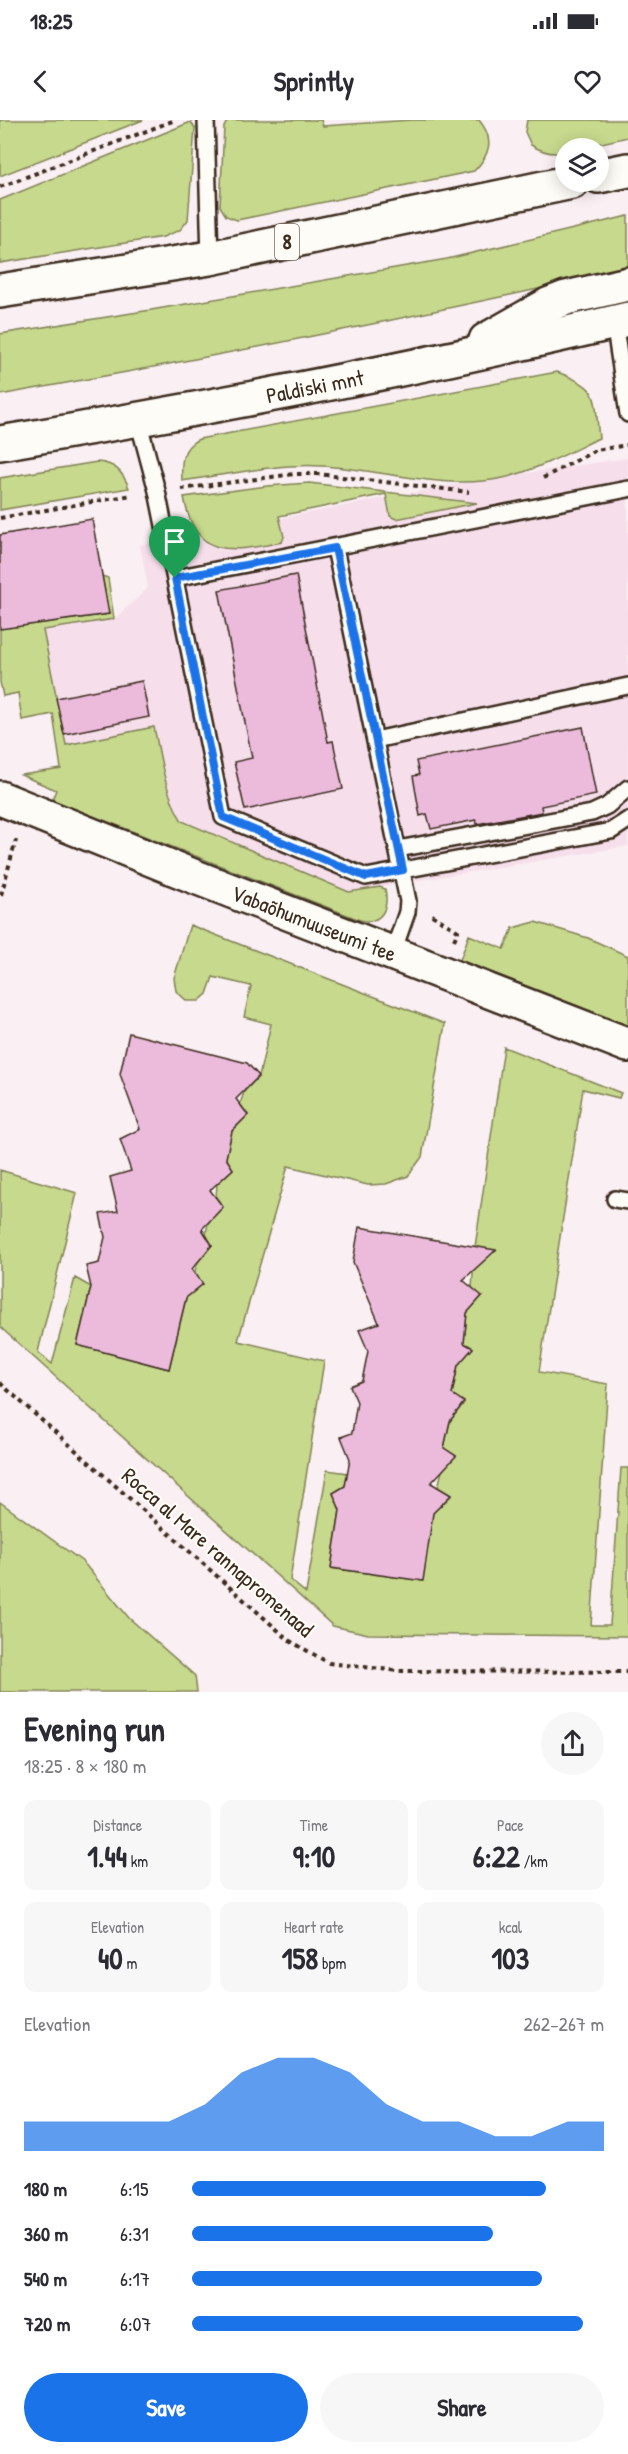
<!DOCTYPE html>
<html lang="en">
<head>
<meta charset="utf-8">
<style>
  :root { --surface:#fff; --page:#f7f7f7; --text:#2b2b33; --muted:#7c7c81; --accent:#1a73e8 }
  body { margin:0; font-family:"Patrick Hand",sans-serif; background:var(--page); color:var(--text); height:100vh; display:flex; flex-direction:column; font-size:22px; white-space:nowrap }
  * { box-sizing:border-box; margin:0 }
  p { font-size:20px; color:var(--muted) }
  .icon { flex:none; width:33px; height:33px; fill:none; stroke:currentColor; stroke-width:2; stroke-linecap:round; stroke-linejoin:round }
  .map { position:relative; height:1572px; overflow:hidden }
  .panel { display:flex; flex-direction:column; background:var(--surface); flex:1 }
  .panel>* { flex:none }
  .tools { position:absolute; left:555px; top:18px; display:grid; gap:12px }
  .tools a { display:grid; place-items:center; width:54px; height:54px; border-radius:50%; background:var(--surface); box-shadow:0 3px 15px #0003; font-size:30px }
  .pin { position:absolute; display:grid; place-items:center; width:51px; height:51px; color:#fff; margin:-62px -26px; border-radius:50% 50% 50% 0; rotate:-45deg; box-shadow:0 0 6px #0007 }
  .pin .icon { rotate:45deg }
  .round { display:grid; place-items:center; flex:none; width:63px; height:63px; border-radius:32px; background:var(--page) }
  .overview { display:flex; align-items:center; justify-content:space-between; height:102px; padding:0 24px }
  h1 { font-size:33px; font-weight:700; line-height:45px }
  .stats { display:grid; grid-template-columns:repeat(3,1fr); gap:9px; height:102px; padding:6px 24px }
  .stats div { display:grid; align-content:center; border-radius:12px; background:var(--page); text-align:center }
  .stats b { font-size:30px; font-weight:700 }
  .stats small { font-size:16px; font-weight:400 }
  .stats p { font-size:16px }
  .chart { height:168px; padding:12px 24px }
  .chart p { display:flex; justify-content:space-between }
  .chart svg { width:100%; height:108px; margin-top:6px; fill:var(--accent); opacity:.7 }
  .primary-button { display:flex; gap:12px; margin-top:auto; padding:12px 24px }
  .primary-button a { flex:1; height:69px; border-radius:36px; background:var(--accent); color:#fff; font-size:24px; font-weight:700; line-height:69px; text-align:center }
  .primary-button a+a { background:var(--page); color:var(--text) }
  ul { padding:0 24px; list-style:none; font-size:20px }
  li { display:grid; grid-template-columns:96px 72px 1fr; align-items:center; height:45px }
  li i { height:15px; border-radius:8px; background:var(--accent) }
  .status { display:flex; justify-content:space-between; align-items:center; height:42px; padding:0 30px; background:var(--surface); direction:ltr }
  .status svg { height:16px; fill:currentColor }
  header { display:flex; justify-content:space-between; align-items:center; height:78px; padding:0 24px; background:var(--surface); font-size:27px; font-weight:700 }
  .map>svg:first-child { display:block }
</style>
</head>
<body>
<div class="status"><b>18:25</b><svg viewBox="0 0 49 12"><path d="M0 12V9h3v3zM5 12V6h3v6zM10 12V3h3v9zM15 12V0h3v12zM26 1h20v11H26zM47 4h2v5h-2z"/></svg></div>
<header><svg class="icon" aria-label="back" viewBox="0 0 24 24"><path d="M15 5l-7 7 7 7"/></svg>Sprintly<svg class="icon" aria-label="heart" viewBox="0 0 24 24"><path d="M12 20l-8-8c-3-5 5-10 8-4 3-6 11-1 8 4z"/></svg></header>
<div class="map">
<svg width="628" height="1572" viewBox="0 0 628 1572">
  <rect width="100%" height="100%" fill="#faeff2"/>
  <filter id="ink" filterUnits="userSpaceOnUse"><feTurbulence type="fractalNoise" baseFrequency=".0167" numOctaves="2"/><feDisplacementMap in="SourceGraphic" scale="12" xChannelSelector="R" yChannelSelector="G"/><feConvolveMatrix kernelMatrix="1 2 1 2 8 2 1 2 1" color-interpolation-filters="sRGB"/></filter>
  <g filter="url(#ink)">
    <!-- built -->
    <path fill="#f6dfeb" d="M 628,338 L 628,726 L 349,772 L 73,662 L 43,510 L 114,499 L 148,468 L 140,425 L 479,360 Z"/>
    <!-- green -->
    <path fill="#c7d98d" stroke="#818256" stroke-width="1.5" d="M 0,0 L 143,0 L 0,56 Z
      M 228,0 L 321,0 L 323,6 L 411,0 L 479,0 C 495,19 490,35 474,51 L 237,100 L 226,96 L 220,86 L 224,7 Z
      M 527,0 L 628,0 L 628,17 L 580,28 L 566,28 L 565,32 C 552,35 542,32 531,25 L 525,12 Z
      M 191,2 L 195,8 L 188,100 L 180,110 L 163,117 L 0,143 L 0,80 Z
      M 628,96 L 628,149 C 420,196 211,238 0,275 L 0,214 L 151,190 L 447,139 Z
      M 557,252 C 601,268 594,275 599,318 C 568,333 537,350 503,358 C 443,371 381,349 322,346 C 278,343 225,355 182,361 C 181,343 181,327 199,319 Z
      M 97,342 C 115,343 123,352 129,368 L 0,390 L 0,358 Z
      M 309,363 L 477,383 L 396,399 L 390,396 L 386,374 L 279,396 L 284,417 L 282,422 C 231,432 195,440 184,377 L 267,366 Z
      M 102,456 L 108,458 L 114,499 L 43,510 L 66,625 L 154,607 C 161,639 165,674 182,701 L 349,772 L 380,767 L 385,769 C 389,788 382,805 360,800 L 52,680 L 56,670 L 21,655 L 61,649 L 53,594 L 22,600 L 18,573 L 3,576 L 0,562 L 0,509 L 109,494 Z
      M 535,802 L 588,818 L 628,836 L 628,906 L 460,840 L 469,815 L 504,829 L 513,808 Z
      M 190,805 L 445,904 L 422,1037 L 408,1056 L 386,1064 L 368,1065 L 288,1046 L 238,1221 L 324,1241 L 290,1460 L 306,1473 L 327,1350 L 348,1353 L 345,1366 L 333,1373 L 340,1390 L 331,1448 L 422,1461 L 433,1393 L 451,1376 L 438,1367 L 442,1351 L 456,1336 L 444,1328 L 450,1301 L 464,1283 L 452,1274 L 458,1245 L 473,1228 L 464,1223 L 467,1193 L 482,1176 L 472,1168 L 475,1127 L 504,927 L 621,973 L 619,978 L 583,969 L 539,1252 L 608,1264 L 591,1505 L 610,1505 L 621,1348 L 628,1348 L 628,1516 L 368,1514 L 333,1506 L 0,1207 L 0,1050 L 77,1073 L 38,1232 L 52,1244 L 75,1158 L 91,1167 L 77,1225 L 169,1249 L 186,1178 L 198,1142 L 212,1125 L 206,1114 L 208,1103 L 223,1087 L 216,1077 L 217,1064 L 233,1049 L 226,1038 L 232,1011 L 248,995 L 240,984 L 244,972 L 259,956 L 271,904 L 244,897 L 251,866 L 213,857 L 207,874 L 199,881 L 187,881 L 176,871 L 174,858 Z
      M 0,1382 L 83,1442 L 129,1498 L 195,1556 L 197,1572 L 0,1572 Z"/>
    <!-- building -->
    <path fill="#ecbbdc" stroke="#3b2a1e" stroke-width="1.5" d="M 92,399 L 109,494 L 0,509 L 0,415 Z
      M 296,455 L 328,622 L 333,621 L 343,669 L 245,690 L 234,642 L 252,638 L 219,470 Z
      M 142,561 L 149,597 L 64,614 L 56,578 Z
      M 583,607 L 596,675 L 541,686 L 542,692 L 477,704 L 476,700 L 431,709 L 427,694 L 420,696 L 413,656 L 419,655 L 416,641 Z
      M 129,913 L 247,943 L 259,956 L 236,979 L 248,995 L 232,1011 L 226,1038 L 233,1049 L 210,1070 L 223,1087 L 202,1109 L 212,1125 L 192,1149 L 203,1164 L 186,1178 L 169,1249 L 77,1225 L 91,1167 L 86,1146 L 99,1143 L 105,1117 L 100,1094 L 118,1091 L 110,1057 L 131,1051 L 120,1019 L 140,1009 L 120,954 Z
      M 359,1107 L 496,1130 L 463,1160 L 482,1176 L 467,1193 L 464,1223 L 473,1228 L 458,1245 L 452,1274 L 464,1282 L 450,1301 L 444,1328 L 456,1336 L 431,1363 L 451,1375 L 433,1393 L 423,1461 L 331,1448 L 340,1390 L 333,1373 L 345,1366 L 350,1339 L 341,1317 L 352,1313 L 357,1282 L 350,1266 L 362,1261 L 368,1231 L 359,1210 L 379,1203 L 353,1142 Z"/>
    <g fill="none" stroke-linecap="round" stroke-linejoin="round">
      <defs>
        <path id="lane" d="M 206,0 L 210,138
          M 614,202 L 628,294
          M 138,300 L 157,371 L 223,697 L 366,757 L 611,711 L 628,700
          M 335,428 L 408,781 L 407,792 L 393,832
          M 175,458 L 628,369
          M 375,620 L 628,566
          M 398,729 L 592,693 L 607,686 L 628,668
          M 615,1079 L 628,1081"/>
        <g id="secondary">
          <path id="s1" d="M 0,678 L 193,756 L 628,925"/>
        </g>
        <g id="primary">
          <path d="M 598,56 L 628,50"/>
          <path d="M 0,171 L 210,138 L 572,62"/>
          <path d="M 486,220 L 548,185 L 566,178 L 628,164"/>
          <path id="s2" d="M 0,323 C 210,288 421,248 628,199"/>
        </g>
      </defs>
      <!-- lane casing -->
      <use href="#lane" stroke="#3b2a1e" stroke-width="20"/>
      <!-- secondary casing -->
      <use href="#secondary" stroke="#3b2a1e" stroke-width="38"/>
      <!-- primary casing -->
      <use href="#primary" stroke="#3b2a1e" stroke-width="38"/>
      <!-- path -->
      <path stroke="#3b2a1e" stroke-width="4" stroke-dasharray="4.5 4.5" stroke-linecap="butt" d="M 0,67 L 175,0
        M 543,358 L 596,330 L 628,325
        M 181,369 L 294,354 L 317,354 L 469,372
        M 0,398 L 132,375
        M 1,775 L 16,720
        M 432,795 L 458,811 L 454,820
        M 0,1263 L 290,1521 L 329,1543 L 399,1551 L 628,1552"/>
      <!-- lane -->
      <use href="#lane" stroke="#fdfcf7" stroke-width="15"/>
      <!-- secondary -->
      <use href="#secondary" stroke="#fdfcf7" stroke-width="33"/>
      <!-- primary -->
      <use href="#primary" stroke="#fdfcf7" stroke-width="33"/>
    </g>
  </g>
  <g fill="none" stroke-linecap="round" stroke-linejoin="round" filter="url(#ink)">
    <defs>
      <path id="route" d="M 335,428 L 403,750 L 366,757 L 223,697 L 175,458 Z"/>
    </defs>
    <!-- route casing -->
    <use href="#route" stroke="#fff" stroke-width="12"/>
    <!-- route -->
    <use href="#route" stroke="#1a73e8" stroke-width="8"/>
  </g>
  <g text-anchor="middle" stroke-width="4.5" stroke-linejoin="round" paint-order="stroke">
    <!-- shield labels -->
    <rect fill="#fdfcf7" stroke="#75695f" stroke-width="1.5" x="275" y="104" width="24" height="36" rx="4.5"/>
    <g font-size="21" font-weight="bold" fill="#3b2a1e">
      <text x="287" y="129">8</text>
    </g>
    <!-- street labels -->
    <g font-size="22" fill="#3b2a1e" stroke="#fdfcf7">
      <text dy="8" stroke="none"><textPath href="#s2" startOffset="320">Paldiski mnt</textPath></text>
      <text dy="8" stroke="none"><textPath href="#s1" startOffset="338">Vabaõhumuuseumi tee</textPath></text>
      <text transform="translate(218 1432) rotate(41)" y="8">Rocca al Mare rannapromenaad</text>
    </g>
  </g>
</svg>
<div class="tools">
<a><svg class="icon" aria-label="layers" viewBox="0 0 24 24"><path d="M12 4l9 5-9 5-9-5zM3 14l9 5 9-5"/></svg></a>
</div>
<div class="pin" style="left:175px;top:458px;background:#1e9e55"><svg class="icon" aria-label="arrive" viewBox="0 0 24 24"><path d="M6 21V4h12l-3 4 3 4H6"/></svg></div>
</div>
<section class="panel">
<div class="overview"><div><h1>Evening run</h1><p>18:25 · 8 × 180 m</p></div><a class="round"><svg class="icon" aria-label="share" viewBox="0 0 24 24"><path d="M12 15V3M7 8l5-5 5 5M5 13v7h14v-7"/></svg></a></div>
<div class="stats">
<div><p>Distance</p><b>1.44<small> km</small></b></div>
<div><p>Time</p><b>9:10</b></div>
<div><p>Pace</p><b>6:22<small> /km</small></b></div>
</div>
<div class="stats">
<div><p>Elevation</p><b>40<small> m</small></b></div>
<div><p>Heart rate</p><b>158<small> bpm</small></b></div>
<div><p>kcal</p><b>103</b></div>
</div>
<div class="chart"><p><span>Elevation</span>262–267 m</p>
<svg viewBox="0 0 160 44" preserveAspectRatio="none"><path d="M0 44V32L10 32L20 32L30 32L40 32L50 25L60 12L70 6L80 6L90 12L100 25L110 32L120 32L130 38L140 38L150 32L160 32V44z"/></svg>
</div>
<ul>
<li><b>180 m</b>6:15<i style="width:86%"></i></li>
<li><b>360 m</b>6:31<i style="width:73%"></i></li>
<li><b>540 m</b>6:17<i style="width:85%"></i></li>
<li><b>720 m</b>6:07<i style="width:95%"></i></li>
</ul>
<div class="primary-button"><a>Save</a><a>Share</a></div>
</section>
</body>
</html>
